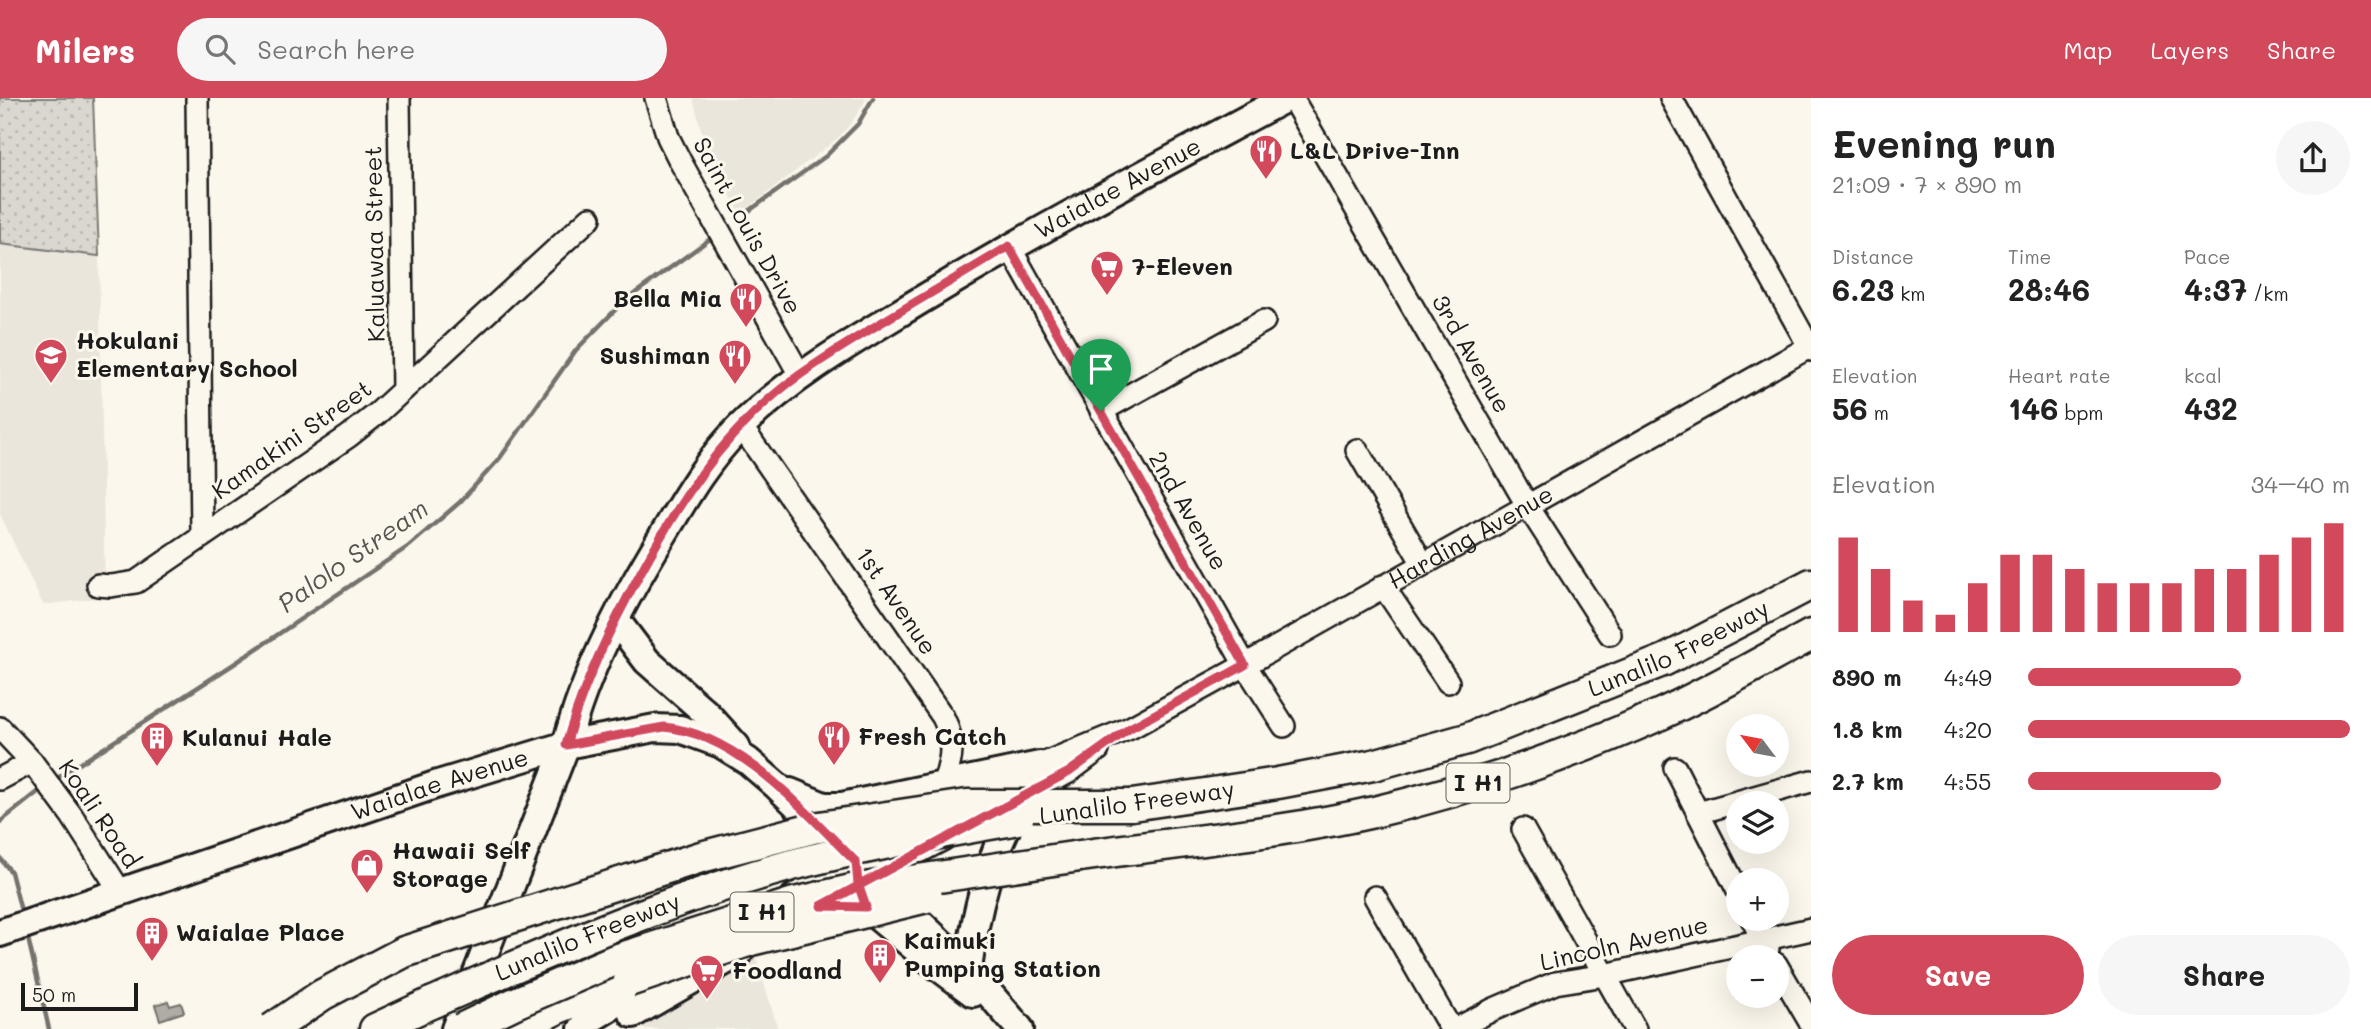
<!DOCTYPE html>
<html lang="en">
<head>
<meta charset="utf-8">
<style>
  :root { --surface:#fff; --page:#f6f6f6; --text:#222; --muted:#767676; --accent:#d1495b }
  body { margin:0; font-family:Mali,sans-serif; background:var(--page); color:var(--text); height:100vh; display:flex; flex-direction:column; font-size:26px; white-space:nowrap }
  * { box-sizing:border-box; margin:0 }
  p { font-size:23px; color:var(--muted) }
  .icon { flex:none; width:38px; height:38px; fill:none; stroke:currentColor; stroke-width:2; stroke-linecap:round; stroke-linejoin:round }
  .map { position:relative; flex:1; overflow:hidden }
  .side { display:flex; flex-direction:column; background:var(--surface); width:560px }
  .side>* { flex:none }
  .needle { width:46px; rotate:302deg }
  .controls { position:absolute; left:1726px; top:616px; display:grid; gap:14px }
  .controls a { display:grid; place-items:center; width:63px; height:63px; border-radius:50%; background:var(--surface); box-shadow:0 7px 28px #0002; font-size:35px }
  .scale { position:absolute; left:21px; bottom:18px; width:117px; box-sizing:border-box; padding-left:7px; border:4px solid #1c1c1c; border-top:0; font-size:19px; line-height:24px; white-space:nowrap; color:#1c1c1c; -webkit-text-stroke:5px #fbf7ec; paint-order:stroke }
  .pin { position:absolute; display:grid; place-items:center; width:60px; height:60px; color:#fff; margin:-72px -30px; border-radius:50% 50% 50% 0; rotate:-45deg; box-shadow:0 0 7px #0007 }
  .pin .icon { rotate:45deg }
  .round { display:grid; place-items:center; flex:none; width:74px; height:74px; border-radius:37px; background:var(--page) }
  .head { display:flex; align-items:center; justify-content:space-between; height:119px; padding:0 21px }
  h1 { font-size:38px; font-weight:800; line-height:52px }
  .metrics { display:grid; grid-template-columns:repeat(3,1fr); gap:10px; height:119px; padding:7px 21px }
  .metrics div { display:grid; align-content:center }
  .metrics b { font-size:30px; font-weight:800 }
  .metrics small { font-size:19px; font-weight:400 }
  .metrics p { font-size:19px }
  .chart { height:196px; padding:14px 21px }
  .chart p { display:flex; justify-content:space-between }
  .chart svg { width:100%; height:126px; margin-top:7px; stroke:var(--accent); stroke-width:6 }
  .primary-button { display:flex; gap:14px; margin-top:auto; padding:14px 21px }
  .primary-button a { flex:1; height:80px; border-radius:42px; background:var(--accent); color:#fff; font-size:28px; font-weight:800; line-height:80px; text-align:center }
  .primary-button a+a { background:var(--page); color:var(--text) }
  ul { padding:0 21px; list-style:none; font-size:23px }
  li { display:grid; grid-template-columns:112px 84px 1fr; align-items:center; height:52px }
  li i { height:18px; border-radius:9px; background:var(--accent) }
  header { display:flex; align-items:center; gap:42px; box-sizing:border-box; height:98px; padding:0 35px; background:var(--accent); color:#fff }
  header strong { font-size:33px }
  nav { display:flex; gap:38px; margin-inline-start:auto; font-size:24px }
  .search { width:490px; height:63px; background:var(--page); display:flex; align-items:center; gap:18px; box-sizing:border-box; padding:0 24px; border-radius:38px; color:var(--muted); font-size:26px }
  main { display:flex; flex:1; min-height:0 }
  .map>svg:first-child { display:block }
</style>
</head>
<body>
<header>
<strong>Milers</strong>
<div class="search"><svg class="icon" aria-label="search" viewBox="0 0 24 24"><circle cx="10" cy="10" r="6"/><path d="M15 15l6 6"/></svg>Search here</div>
<nav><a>Map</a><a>Layers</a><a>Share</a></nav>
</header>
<main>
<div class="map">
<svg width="1811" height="931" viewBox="0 0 1811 931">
  <defs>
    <pattern id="park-dots" width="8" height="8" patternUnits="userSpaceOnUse" patternTransform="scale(1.75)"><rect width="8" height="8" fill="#dad7ce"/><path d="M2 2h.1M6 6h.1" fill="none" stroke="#bab8b0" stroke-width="1.8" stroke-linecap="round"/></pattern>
    <pattern id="water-waves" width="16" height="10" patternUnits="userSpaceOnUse" patternTransform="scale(1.75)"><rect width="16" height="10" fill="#afaca5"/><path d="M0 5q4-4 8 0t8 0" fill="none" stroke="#96938d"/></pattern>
  </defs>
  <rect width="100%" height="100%" fill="#fbf7ec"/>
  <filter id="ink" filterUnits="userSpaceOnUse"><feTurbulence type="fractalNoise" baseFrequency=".0143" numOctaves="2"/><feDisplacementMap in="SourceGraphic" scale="14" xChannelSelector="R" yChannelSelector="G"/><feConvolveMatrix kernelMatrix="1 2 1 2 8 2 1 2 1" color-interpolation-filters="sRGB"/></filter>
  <g filter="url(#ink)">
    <!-- built -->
    <path fill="#eae6dc" d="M 693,0 L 867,0 L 852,24 L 837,41 L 740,116 L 723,83 L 701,31 Z
      M 0,146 L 99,158 L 105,499 L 43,507 L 0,416 Z
      M 756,859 L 778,931 L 626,931 Z"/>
    <!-- park -->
    <path fill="url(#park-dots)" stroke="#7b7a75" stroke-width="2" d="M 0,0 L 93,0 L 99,158 L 0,146 Z"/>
    <!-- water -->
    <path fill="url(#water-waves)" stroke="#74726e" stroke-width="2" d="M 168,903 L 170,908 L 181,905 L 184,914 L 160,922 L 155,907 Z"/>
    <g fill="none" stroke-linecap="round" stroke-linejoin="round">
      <!-- stream -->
      <path stroke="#74726e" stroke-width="4.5" d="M 749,113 L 826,58 L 858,26 L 873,0
        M 53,683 L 237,564 L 409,448 L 460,404 L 500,360 L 576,252 L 623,204 L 710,141
        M 0,724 L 43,690
        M 0,760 L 11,774 L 22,817
        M 27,836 L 49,931"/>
      <defs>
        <g id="minor">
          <path d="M 197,0 L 202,437"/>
          <path d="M 399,0 L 403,292"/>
          <path d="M 656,0 L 668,39 L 680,63 L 800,277"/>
          <path d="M 1292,0 L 1527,407 L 1610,536"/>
          <path d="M 1671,0 L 1811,252"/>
          <path d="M 1009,148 L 1245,567 L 1284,628"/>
          <path d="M 1101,313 L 1264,223"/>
          <path d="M 741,328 L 943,619 C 958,649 949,670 939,700"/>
          <path d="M 1357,352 L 1423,466"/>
          <path d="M 98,487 L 111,488 L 136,484 L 349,338 L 378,315 L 590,120"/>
          <path d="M 1383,488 L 1448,584"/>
          <path d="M 0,630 L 32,664"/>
          <path d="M 1675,670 L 1738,793"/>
          <path d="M 0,681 L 32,664 L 72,718 L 120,793"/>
          <path id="s1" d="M 967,705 L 1040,667 L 1130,630 L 1245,567 L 1811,248"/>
          <path d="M 1009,706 L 1069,674 L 1098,652"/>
          <path d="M 1698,715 L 1811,683"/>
          <path d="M 1523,731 L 1635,931"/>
          <path d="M 872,779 L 944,741"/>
          <path d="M 1375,799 L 1451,931"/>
          <path d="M 1752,821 L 1768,851"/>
          <path d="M 1776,866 L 1811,926"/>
          <path d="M 1456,931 L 1492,912 L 1555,885 L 1605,877 L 1811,831"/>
        </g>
        <g id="major">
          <path d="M 616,522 L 647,563 L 706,615 L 736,648"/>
          <path d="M 790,694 L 824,708 L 842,708 L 1040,667"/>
          <path d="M 794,800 L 856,764"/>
          <path d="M 863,800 L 866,809 L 933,865 L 973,895"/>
          <path id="s2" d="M 0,835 L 438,686 L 566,647 L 655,630 L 680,631 L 721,646 L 748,663 L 777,688 L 968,871 L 1020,931"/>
          <path d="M 968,871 C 975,819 990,750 1020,707"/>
          <path d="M 633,916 L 739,855"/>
          <path id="s3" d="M 455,931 L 566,647 C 586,571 625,499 666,432 C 688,395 709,360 740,329 C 793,277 857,241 921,202 C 1040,130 1163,66 1286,0"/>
          <path d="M 582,931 L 589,922 L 653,883"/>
        </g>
        <g id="highway">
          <path id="s4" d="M 1132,707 L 1278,685 L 1373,667 L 1467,641 L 1665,562 L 1811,486"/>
          <path d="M 1080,758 C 1178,744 1278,736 1374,714 C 1472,691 1569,657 1661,616 C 1712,593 1761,564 1811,537"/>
          <path d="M 375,931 L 431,905"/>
          <path d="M 515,931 L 558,910 L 629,883"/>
        </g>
      </defs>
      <!-- minor casing -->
      <use href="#minor" stroke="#1c1c1c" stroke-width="26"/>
      <!-- major casing -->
      <use href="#major" stroke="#1c1c1c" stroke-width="32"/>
      <!-- highway casing -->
      <use href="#highway" stroke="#1c1c1c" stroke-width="35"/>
      <!-- minor -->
      <use href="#minor" stroke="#fbf7ec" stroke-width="21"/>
      <!-- major -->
      <use href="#major" stroke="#fbf7ec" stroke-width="26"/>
      <!-- highway -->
      <use href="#highway" stroke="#fbf7ec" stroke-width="30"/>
      <defs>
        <g id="highway-bridge">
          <path d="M 629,883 L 751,842 L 927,799"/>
          <path id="s5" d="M 431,905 C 548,854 665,802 788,768 C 864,748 941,735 1018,721"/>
          <path d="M 272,931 L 322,897 L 404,854 L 701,759 L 813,730 L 967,707 L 1132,707"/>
          <path d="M 461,931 L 513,906 L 615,862 L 794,805 L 851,792 L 1080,758"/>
        </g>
      </defs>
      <!-- highway-bridge casing -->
      <use href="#highway-bridge" stroke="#1c1c1c" stroke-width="35" stroke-linecap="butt"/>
      <!-- highway-bridge -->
      <use href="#highway-bridge" stroke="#fbf7ec" stroke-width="30"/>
    </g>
  </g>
  <g fill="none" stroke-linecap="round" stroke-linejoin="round" filter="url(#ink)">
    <defs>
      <path id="route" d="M 1101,313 L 1009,148 C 940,191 867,230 801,276 C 721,332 671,416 627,500 C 602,547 580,595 566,647 L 664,629 C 740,636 804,713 856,764 L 858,786 L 866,809 L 821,808 L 1069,674 L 1130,630 L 1245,567 L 1101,313"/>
    </defs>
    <!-- route casing -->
    <use href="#route" stroke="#fff" stroke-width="14"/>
    <!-- route -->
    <use href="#route" stroke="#d1495b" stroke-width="9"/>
  </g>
  <!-- icons -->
  <defs>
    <symbol id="restaurant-pin" viewBox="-11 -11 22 30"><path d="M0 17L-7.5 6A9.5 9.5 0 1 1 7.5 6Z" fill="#d1495b" stroke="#fbf7ec"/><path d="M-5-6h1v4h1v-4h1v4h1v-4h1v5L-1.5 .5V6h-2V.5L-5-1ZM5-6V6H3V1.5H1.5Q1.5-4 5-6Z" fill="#fff"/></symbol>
    <symbol id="supermarket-pin" viewBox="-11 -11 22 30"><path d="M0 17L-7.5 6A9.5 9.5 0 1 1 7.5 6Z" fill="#d1495b" stroke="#fbf7ec"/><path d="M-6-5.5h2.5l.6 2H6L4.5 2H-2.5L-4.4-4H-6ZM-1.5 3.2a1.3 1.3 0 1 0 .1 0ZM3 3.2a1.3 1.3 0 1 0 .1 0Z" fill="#fff"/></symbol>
    <symbol id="school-pin" viewBox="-11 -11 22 30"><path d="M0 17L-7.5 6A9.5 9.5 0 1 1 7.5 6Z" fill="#d1495b" stroke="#fbf7ec"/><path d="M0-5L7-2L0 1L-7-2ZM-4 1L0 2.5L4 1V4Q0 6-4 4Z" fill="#fff"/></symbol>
    <symbol id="building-pin" viewBox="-11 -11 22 30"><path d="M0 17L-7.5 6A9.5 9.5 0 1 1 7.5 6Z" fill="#d1495b" stroke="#fbf7ec"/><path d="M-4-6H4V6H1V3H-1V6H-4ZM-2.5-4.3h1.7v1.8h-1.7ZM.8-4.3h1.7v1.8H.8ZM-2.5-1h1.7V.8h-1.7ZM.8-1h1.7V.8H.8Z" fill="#fff"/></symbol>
    <symbol id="shop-pin" viewBox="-11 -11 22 30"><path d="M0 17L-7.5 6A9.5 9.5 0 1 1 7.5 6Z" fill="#d1495b" stroke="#fbf7ec"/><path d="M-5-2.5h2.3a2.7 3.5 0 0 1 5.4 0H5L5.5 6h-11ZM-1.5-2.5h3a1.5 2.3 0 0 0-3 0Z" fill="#fff"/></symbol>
  </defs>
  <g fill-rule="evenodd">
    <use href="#restaurant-pin" x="1247" y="34" width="38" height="52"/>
    <use href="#supermarket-pin" x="1088" y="150" width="38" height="52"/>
    <use href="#restaurant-pin" x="727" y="182" width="38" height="52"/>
    <use href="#school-pin" x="32" y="238" width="38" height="52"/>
    <use href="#restaurant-pin" x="716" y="239" width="38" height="52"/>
    <use href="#restaurant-pin" x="815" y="620" width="38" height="52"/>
    <use href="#building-pin" x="138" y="621" width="38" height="52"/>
    <use href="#shop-pin" x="348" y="748" width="38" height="52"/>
    <use href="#building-pin" x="133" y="816" width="38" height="52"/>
    <use href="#building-pin" x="861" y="838" width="38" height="52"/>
    <use href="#supermarket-pin" x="688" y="854" width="38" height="52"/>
  </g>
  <g text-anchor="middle" stroke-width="6" stroke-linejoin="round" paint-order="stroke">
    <!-- shield labels -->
    <g fill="#fbf7ec" stroke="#5f5e5a" stroke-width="2">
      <rect x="1446.5" y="665.5" width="63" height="39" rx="5"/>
      <rect x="730.5" y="794.5" width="63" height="39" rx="5"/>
    </g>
    <g font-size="23" font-weight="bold" fill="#1c1c1c">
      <text x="1478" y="693">I H1</text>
      <text x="762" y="822">I H1</text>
    </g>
    <!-- poi labels -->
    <g font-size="24" font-weight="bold" fill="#1c1c1c" stroke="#fbf7ec" text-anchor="start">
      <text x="1290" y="61">L&amp;L Drive-Inn</text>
      <text x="1132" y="177">7-Eleven</text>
      <text x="722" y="209" text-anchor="end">Bella Mia</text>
      <text x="76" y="251">Hokulani<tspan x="76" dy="28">Elementary School</tspan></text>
      <text x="710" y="266" text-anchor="end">Sushiman</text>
      <text x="858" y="647">Fresh Catch</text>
      <text x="182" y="648">Kulanui Hale</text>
      <text x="392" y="761">Hawaii Self<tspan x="392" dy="28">Storage</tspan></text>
      <text x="176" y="843">Waialae Place</text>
      <text x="904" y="851">Kaimuki<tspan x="904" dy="28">Pumping Station</tspan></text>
      <text x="732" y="881">Foodland</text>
    </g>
    <!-- street labels -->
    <g font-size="24" fill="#1c1c1c" stroke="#fbf7ec">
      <text dy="8" stroke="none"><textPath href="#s3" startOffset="1118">Waialae Avenue</textPath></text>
      <text transform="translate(747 128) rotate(61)" y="8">Saint Louis Drive</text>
      <text transform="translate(375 146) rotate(-91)" y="8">Kaluawaa Street</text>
      <text transform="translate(1471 256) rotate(60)" y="8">3rd Avenue</text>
      <text transform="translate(292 342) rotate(-35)" y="8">Kamakini Street</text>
      <text transform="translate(1188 413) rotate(60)" y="8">2nd Avenue</text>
      <text dy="8" stroke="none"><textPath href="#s1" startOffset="570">Harding Avenue</textPath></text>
      <text transform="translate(896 503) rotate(56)" y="8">1st Avenue</text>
      <text dy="8" stroke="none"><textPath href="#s4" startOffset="572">Lunalilo Freeway</textPath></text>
      <text dy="8" stroke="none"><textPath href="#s2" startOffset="464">Waialae Avenue</textPath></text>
      <text transform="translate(1137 705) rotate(-8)" y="8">Lunalilo Freeway</text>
      <text transform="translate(99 716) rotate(56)" y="8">Koali Road</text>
      <text dy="8" stroke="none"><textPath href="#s5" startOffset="170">Lunalilo Freeway</textPath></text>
      <text transform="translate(1624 846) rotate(-13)" y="8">Lincoln Avenue</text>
    </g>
    <!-- water labels -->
    <g font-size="26" font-style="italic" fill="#575653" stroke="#fbf7ec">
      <text transform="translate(353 458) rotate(-35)" y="9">Palolo Stream</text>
    </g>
  </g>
</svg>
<div class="controls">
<a><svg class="needle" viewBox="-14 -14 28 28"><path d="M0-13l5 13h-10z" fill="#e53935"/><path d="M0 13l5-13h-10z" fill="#767676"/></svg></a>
<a><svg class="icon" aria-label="layers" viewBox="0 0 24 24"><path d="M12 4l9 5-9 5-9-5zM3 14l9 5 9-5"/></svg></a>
<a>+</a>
<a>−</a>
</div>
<div class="scale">50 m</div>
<div class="pin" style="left:1101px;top:313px;background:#1e9e55"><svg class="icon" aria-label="arrive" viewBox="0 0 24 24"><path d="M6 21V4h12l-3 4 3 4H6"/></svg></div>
</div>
<section class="side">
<div class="head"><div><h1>Evening run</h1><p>21:09 · 7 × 890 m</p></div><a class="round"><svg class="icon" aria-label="share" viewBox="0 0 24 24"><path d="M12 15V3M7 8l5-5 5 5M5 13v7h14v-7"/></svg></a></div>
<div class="metrics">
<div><p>Distance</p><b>6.23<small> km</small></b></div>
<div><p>Time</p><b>28:46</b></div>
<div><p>Pace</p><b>4:37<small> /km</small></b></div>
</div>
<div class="metrics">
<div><p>Elevation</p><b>56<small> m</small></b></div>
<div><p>Heart rate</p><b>146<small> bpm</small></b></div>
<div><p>kcal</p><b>432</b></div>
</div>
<div class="chart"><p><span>Elevation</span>34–40 m</p>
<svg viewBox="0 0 160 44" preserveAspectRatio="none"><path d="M5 44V11M15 44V22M25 44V33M35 44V38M45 44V27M55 44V17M65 44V17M75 44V22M85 44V27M95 44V27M105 44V27M115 44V22M125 44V22M135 44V17M145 44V11M155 44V6"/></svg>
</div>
<ul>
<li><b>890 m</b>4:49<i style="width:66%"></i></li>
<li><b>1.8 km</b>4:20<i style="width:100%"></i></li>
<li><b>2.7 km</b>4:55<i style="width:60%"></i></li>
</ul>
<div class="primary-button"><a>Save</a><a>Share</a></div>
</section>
</main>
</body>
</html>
